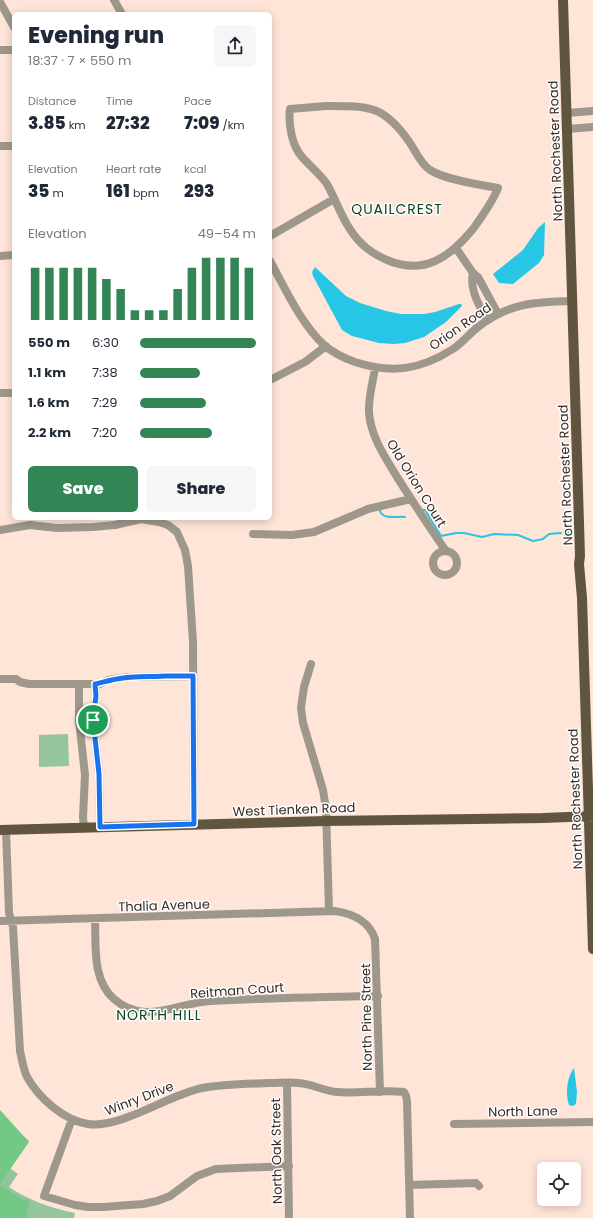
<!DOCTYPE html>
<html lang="en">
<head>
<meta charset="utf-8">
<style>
  :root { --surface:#fff; --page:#f6f6f7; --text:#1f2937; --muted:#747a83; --accent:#348556 }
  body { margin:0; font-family:Poppins,sans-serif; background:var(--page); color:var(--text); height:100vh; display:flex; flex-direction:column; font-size:15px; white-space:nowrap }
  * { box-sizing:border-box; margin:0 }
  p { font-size:13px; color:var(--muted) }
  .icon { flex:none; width:22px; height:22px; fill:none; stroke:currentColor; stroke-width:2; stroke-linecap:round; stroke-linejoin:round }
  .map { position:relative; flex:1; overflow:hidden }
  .details { position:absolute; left:12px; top:12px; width:260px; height:508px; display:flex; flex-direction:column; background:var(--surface); border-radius:6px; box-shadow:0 2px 10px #0003 }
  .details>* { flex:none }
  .fabs { position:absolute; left:537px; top:1162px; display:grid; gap:8px }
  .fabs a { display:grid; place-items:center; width:44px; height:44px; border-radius:6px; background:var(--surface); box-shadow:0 2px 10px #0003; font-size:20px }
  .pin { position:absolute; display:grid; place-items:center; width:34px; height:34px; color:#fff; margin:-17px; border:2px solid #fff; border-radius:50%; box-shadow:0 1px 4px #0007 }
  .round { display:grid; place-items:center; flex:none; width:42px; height:42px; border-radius:6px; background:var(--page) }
  .head { display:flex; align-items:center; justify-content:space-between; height:68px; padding:0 16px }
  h1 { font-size:22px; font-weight:800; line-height:30px }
  .figures { display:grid; grid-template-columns:repeat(3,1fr); gap:6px; height:68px; padding:4px 16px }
  .figures div { display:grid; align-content:center }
  .figures b { font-size:17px; font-weight:800 }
  .figures small { font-size:11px; font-weight:400 }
  .figures p { font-size:11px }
  .chart { height:112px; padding:8px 16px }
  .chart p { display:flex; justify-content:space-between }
  .chart svg { width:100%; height:72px; margin-top:4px; stroke:var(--accent); stroke-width:6 }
  .primary-button { display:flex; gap:8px; margin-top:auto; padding:8px 16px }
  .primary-button a { flex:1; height:46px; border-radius:6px; background:var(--accent); color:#fff; font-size:16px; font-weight:800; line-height:46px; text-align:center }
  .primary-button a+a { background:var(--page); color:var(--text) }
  ul { padding:0 16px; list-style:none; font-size:13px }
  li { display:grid; grid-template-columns:64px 48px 1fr; align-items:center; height:30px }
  li i { height:10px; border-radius:5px; background:var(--accent) }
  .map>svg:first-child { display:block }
</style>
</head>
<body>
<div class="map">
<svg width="593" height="1218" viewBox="0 0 593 1218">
  <rect width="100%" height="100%" fill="#ffe4d8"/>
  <!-- green -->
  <path fill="#94c59c" d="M 68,734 L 69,766 L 39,767 L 39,735 Z
    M 0,1111 L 18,1131 L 29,1141 L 8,1167 L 18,1174 L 9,1187 C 30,1201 51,1208 75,1213 L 74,1218 L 0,1218 Z"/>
  <!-- forest -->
  <path fill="#72c884" d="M 0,1110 L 29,1142 L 0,1184 Z
    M 0,1185 L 22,1199 L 30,1200 L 26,1218 L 0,1218 Z"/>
  <!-- water -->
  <path fill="#26c6e4" d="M 545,222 L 544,255 L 539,263 L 513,284 L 499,283 L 493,274 L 523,250 L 538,228 Z
    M 315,267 L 346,296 L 360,303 L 386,311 L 401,314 L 424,314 L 435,312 L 459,304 L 461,304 L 462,306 L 446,322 L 424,337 L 405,343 L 394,344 L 379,343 L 352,336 L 342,330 L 313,276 L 312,272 Z
    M 574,1068 L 577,1092 L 576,1104 L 573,1106 L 569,1105 C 565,1094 567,1077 574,1068 Z"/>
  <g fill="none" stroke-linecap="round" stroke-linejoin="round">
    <!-- stream -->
    <path stroke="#26c6e4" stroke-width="2" d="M 423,510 L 425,510 L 441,536 L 456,533 L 464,533 L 482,537 L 494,534 L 518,535 L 533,541 L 543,539 L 549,534 L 561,533
      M 380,511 C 383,520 397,516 405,517
      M 564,532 L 568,532"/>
    <!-- minor -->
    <path stroke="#9e988c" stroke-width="8" d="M 114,0 L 122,14
      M 0,2 L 14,27
      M 0,50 L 14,50
      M 326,106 C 369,106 384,105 410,143 C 416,152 421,164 430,170 C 446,180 480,185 498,188 C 492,203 483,215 473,229 C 450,257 424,276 387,260 C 378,256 369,251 362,244 C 345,228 338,204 327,184 C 320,174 310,166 302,157 C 292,146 288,124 290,109 Z
      M 567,113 L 593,111
      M 567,129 L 593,127
      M 0,146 L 14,146
      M 270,236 L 334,199
      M 456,248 L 473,273 L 478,277 L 498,314
      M 0,256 L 14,255
      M 270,261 C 285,288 301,324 324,345 C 333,353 344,358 355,362 C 392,374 420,370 453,349 C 462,343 469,334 478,327 C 509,303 534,302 572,301
      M 473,273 C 469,290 480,306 487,321
      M 375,368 C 373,382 368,398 369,413 C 371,437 385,457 397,477 C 413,502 429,527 446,551
      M 270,380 L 305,362 L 326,346
      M 0,393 L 14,393
      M 0,530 L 30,525 L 57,528 L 93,527 L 115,525 L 141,519 L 159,522 L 168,525 L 177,532 L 185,550 L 188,566 L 193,642 L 194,824
      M 253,534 L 292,535 L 314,532 L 368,509 L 411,499
      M433 563a12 12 0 1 1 24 0a12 12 0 1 1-24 0Z
      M 311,664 L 304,687 L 301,708 L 303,723 L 323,790 L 326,809 L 329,911
      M 0,679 L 16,679 L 20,682 L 29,684 L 100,684 L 108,680 L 128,677 L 193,676
      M 79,684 L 79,720 L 85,775 L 83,817 L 84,828
      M 95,684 L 96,696 L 93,720 L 99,774 L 100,827
      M 6,830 L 9,913 L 13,927 L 20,1051 C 22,1059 23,1068 27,1077 C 39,1098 63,1120 88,1124 C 120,1129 168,1095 202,1088 C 224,1084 247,1084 269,1083 C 279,1083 289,1082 299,1083 C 312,1084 324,1091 337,1092 C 359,1094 382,1089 404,1092 L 406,1096 L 407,1101 L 410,1218
      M 95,919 C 96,946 92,980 114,999 C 123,1007 133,1011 145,1012 C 167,1013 188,1002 211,1001 C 266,998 322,997 378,996
      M 0,921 L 335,911 C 354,914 369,921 375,939 L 380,1092
      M 287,1083 L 289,1218
      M 72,1119 L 44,1196 L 75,1205 L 88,1207 L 103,1207 L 143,1204 L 157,1201 L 170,1196 L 197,1176 L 216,1169 L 289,1166
      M 454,1124 L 593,1122
      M 409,1185 L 476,1183 L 479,1186"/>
    <!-- major -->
    <path stroke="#60553f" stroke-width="10" d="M 563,0 L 580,556 L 579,564 L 582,598 L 593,949
      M 0,830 L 326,821 L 543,818 L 593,816"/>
  </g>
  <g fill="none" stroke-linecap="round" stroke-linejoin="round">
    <defs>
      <path id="route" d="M 165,676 L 193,676 L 194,824 L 100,827 L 99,774 L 93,720 L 96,696 L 95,684 C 102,683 109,680 117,679 C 133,676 149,677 165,676 Z"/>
    </defs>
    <!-- route casing -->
    <use href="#route" stroke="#fff" stroke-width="8"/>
    <!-- route -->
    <use href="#route" stroke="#1a73e8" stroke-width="5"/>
  </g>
  <g text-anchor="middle" stroke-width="3" stroke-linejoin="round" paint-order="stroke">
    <!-- street labels -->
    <g font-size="13" fill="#372a24" stroke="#fff">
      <text transform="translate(555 151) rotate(-92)" y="5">North Rochester Road</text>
      <text transform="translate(460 326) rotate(-35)" y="5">Orion Road</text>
      <text transform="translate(565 475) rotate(-92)" y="5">North Rochester Road</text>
      <text transform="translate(417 483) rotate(58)" y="5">Old Orion Court</text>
      <text transform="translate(575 799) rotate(-92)" y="5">North Rochester Road</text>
      <text transform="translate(294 809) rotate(-2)" y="5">West Tienken Road</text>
      <text transform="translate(164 905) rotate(-2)" y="5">Thalia Avenue</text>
      <text transform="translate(237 990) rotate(-4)" y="5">Reitman Court</text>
      <text transform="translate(366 1017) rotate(-91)" y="5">North Pine Street</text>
      <text transform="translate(139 1098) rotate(-21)" y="5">Winry Drive</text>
      <text transform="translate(523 1111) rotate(-1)" y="5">North Lane</text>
      <text transform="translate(276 1151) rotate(-91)" y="5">North Oak Street</text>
    </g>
    <!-- neighbourhood labels -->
    <g font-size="14" letter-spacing="1" fill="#074425" stroke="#fff">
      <text x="397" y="214">QUAILCREST</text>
      <text x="159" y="1020">NORTH HILL</text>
    </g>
  </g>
</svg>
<div class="fabs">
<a><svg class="icon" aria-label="locate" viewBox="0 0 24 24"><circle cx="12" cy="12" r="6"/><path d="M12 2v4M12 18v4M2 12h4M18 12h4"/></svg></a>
</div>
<div class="pin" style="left:93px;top:720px;background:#1e9e55"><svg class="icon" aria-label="arrive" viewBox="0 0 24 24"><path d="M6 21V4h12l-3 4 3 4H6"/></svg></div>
<section class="details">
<div class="head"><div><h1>Evening run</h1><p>18:37 · 7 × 550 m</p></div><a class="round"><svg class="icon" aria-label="share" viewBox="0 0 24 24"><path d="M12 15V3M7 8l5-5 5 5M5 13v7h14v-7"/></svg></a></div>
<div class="figures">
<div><p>Distance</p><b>3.85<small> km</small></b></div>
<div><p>Time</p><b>27:32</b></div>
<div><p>Pace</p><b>7:09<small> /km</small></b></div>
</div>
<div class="figures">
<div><p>Elevation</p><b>35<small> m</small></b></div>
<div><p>Heart rate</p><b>161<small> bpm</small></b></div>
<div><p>kcal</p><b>293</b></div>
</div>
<div class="chart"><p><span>Elevation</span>49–54 m</p>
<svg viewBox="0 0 160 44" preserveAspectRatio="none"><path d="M5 44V12M15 44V12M25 44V12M35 44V12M45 44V12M55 44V19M65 44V25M75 44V38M85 44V38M95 44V38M105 44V25M115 44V12M125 44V6M135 44V6M145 44V6M155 44V12"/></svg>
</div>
<ul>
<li><b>550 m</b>6:30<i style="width:100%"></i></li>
<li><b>1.1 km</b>7:38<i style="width:52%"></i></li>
<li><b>1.6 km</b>7:29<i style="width:57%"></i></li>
<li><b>2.2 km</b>7:20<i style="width:62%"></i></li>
</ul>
<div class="primary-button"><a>Save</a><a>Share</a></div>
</section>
</div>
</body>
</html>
